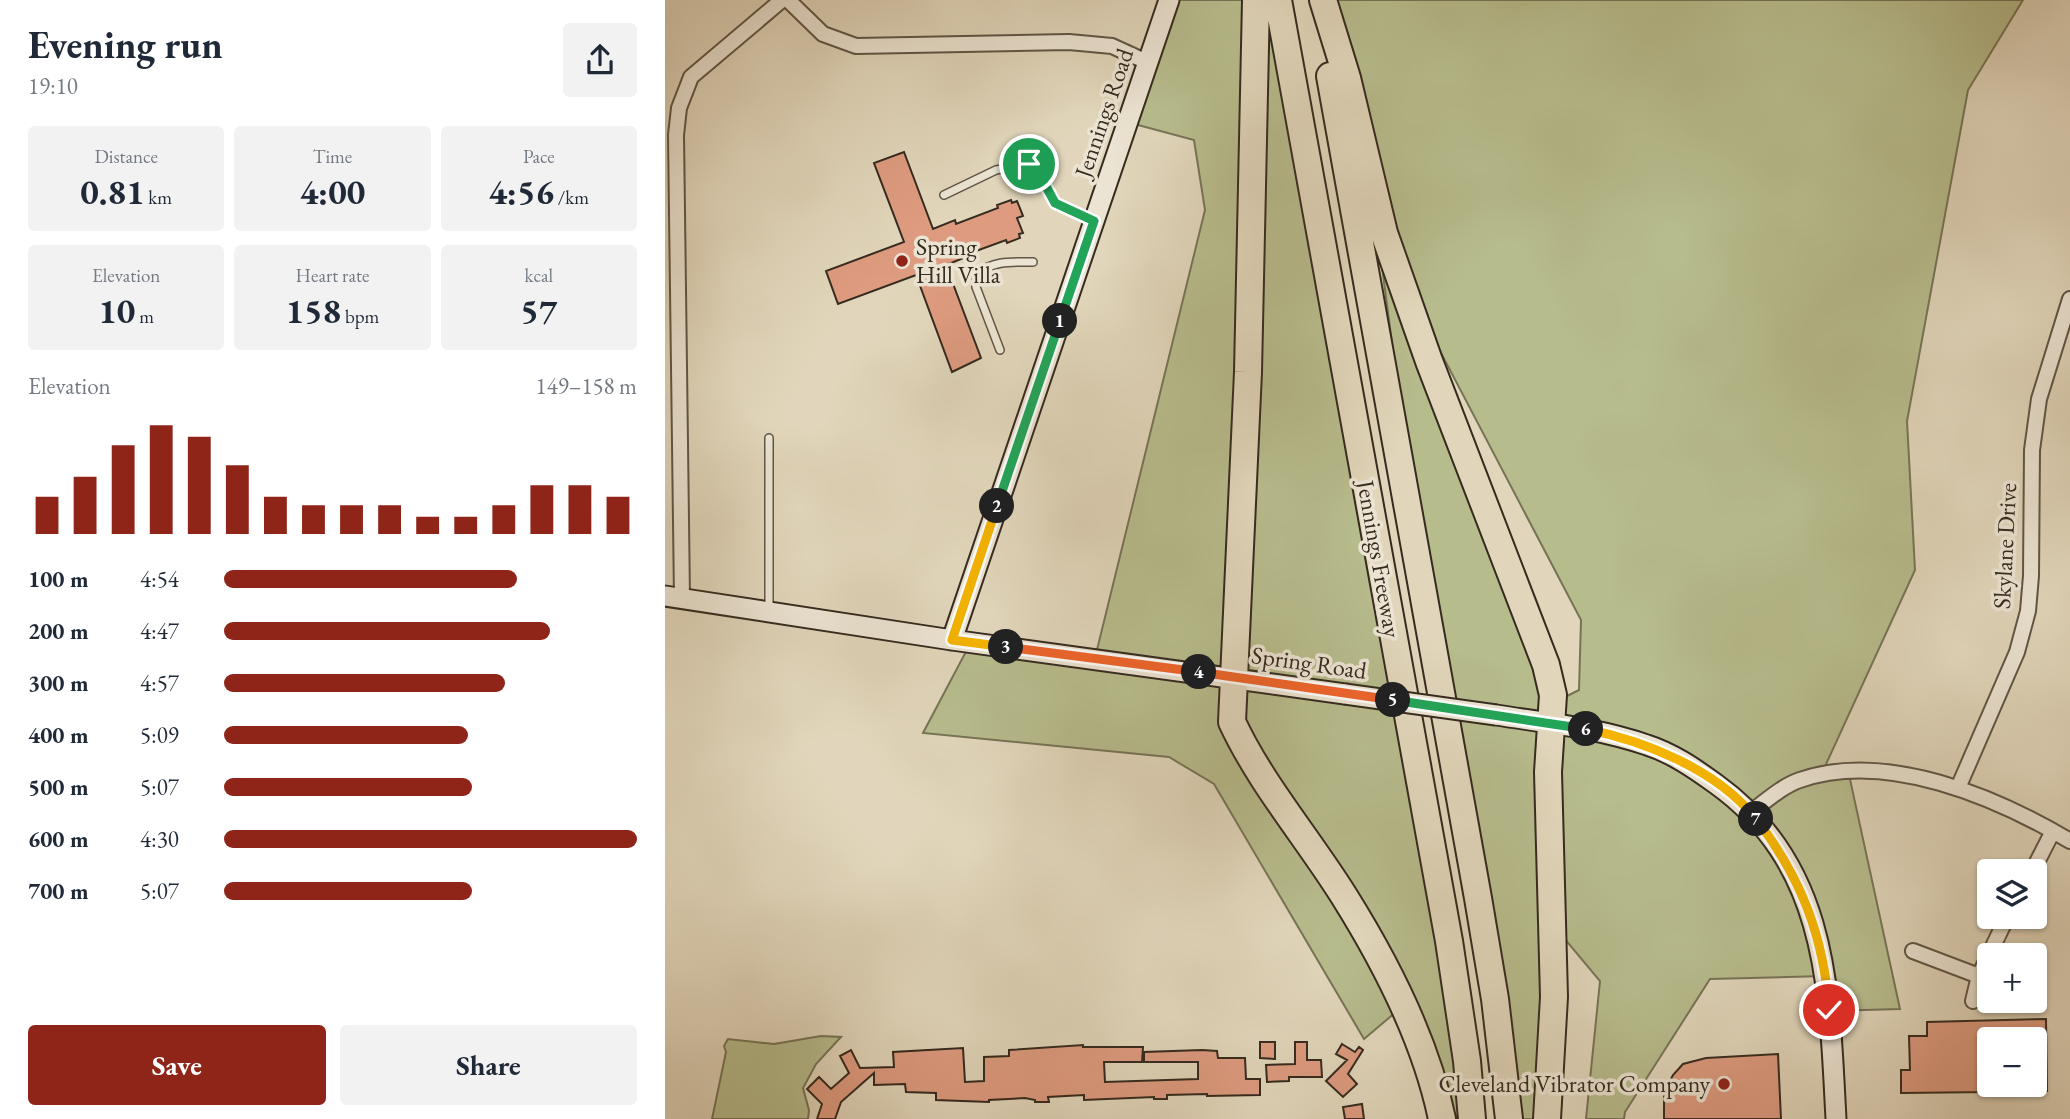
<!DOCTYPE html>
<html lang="en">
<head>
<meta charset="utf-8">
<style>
  :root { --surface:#fff; --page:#f2f2f3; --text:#1f2937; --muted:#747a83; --accent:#8f2418 }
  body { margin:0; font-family:"EB Garamond",serif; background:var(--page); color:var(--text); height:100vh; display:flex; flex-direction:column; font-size:26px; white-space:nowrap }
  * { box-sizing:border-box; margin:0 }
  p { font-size:23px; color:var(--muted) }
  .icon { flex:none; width:38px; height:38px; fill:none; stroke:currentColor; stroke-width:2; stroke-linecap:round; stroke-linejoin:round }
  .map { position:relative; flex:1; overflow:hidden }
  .details { display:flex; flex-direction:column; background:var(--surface); width:665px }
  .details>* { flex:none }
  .tools { position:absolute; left:1312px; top:859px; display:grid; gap:14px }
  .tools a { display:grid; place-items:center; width:70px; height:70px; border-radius:7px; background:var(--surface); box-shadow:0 2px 5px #0004; font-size:35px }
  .pin { position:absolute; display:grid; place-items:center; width:60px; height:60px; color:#fff; margin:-30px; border:4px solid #fff; border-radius:50%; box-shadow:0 2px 7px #0007 }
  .km { position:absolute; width:35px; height:35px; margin:-18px; border-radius:50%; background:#222; color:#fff; font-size:19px; line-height:35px; text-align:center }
  .round { display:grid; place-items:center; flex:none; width:74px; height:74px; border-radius:7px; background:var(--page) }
  .headline { display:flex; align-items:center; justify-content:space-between; height:119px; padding:0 28px }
  h1 { font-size:38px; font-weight:700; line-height:52px }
  .stats { display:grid; grid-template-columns:repeat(3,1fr); gap:10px; height:119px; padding:7px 28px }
  .stats div { display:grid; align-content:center; border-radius:7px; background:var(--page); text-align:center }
  .stats b { font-size:35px; font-weight:700 }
  .stats small { font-size:19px; font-weight:400 }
  .stats p { font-size:19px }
  .chart { height:196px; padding:14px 28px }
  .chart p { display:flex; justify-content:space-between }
  .chart svg { width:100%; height:126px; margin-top:7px; stroke:var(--accent); stroke-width:6 }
  .primary-button { display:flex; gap:14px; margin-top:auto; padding:14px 28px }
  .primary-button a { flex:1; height:80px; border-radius:7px; background:var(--accent); color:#fff; font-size:28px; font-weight:700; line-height:80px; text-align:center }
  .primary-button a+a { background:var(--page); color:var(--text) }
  ul { padding:0 28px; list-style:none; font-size:23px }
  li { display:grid; grid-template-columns:112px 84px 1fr; align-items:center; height:52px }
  li i { height:18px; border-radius:9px; background:var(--accent) }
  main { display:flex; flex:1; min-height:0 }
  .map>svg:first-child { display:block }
</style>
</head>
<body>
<main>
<section class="details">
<div class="headline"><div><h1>Evening run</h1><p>19:10</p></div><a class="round"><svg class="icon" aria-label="share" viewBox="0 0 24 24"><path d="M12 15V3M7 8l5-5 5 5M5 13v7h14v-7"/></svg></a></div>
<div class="stats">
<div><p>Distance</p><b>0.81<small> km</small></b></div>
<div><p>Time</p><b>4:00</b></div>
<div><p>Pace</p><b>4:56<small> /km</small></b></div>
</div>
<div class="stats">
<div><p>Elevation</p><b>10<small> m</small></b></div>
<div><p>Heart rate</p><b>158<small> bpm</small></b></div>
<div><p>kcal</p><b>57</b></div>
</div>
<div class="chart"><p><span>Elevation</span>149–158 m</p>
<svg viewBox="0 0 160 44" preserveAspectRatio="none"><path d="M5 44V31M15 44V24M25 44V13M35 44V6M45 44V10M55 44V20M65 44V31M75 44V34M85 44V34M95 44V34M105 44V38M115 44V38M125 44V34M135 44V27M145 44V27M155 44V31"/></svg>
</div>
<ul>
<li><b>100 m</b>4:54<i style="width:71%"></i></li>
<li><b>200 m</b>4:47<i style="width:79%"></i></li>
<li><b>300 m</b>4:57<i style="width:68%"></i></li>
<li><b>400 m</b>5:09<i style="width:59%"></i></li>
<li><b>500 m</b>5:07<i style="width:60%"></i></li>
<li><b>600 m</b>4:30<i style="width:100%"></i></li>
<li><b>700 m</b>5:07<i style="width:60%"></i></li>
</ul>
<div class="primary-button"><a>Save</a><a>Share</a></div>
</section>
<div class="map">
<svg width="1405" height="1119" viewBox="0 0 1405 1119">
  <rect width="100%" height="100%" fill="#e1d6bb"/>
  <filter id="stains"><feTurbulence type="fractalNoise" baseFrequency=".00286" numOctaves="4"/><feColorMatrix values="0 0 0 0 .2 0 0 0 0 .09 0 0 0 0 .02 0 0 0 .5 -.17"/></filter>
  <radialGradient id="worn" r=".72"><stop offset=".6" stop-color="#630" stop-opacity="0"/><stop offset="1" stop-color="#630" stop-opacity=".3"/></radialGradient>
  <!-- green -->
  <path fill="#b7bc8d" stroke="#767456" stroke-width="2" d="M 504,0 L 591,0 L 592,24 L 618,29 L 807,1119 L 777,1119 L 738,1006 L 699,1039 L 549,784 L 504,757 L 258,733 L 306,642 L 430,658 L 540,210 L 529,140 L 462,122 Z
    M 658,0 L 1358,0 L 1303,90 L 1242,421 L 1250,570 L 1157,773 L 1183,770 L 1235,1009 L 1164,1011 L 1160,976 L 1045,979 L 960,1112 L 959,1119 L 921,1119 L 935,981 L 889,926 L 875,1119 L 855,1119 L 767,647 L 717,267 L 888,703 L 914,690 L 916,620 L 731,267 Z
    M 156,1036 L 176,1037 L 151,1064 L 138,1088 L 144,1110 L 143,1119 L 47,1119 L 61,1052 L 59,1046 L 63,1039 L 109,1044 Z"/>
  <!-- building -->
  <path fill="#de9b80" stroke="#352b1f" stroke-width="2" d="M 239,152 L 268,229 L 290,220 L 291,224 L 333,208 L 332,205 L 346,200 L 347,203 L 352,201 L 358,216 L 352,218 L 358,233 L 354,234 L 355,238 L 342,243 L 341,240 L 300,255 L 301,257 L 281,265 L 316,358 L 287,372 L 251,275 L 173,304 L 161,271 L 239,242 L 209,163 Z
    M 1381,1019 L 1382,1091 L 1370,1091 L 1370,1040 L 1325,1040 L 1325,1092 L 1236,1093 L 1236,1070 L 1245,1070 L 1244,1036 L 1262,1036 L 1262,1022 Z
    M 595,1042 L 610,1042 L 610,1059 L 595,1058 Z
    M 630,1042 L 642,1042 L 642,1060 L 656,1060 L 657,1077 L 624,1077 L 624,1081 L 602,1082 L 601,1065 L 630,1064 Z
    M 677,1044 L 690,1052 L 694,1047 L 698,1050 L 683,1074 L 692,1084 L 678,1097 L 661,1081 L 682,1060 L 671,1054 Z
    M 418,1045 L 418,1047 L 478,1047 L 477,1062 L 439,1062 L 440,1082 L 533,1079 L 533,1062 L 479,1062 L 479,1052 L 537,1050 L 552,1051 L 553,1058 L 580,1058 L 581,1079 L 595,1079 L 595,1095 L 542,1096 L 542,1094 L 502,1095 L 502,1099 L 489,1099 L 489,1097 L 419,1100 L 419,1095 L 383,1097 L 384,1102 L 370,1102 L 370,1100 L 360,1098 L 324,1100 L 324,1102 L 271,1100 L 271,1093 L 241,1092 L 240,1084 L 209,1085 L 209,1073 L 176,1102 L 170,1119 L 152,1119 L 157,1104 L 142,1089 L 154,1077 L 166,1089 L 184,1073 L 175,1056 L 186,1050 L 195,1068 L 229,1067 L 228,1052 L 298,1048 L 300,1082 L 319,1081 L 319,1057 L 344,1056 L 344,1050 Z
    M 1113,1054 L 1116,1119 L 999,1119 L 999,1092 L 1008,1075 L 1018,1064 L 1041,1058 Z
    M 697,1104 L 699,1119 L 680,1119 L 678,1107 Z"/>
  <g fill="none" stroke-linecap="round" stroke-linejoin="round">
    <defs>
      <path id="lane" d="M 279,195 L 331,170 L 364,164 L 376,177 L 390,203 L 428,220
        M 335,350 L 311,287 L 312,274 C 329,260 347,262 368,262
        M 104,438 L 104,611"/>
      <path id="street" d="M 123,0 L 158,34 L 191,46 L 404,42 L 447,46 L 482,62
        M 17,598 L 11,135 L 14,108 L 26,77 L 117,0
        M 1293,788 L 1352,652 L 1363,611 L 1366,576 L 1367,450 L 1374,399 L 1405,299
        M 1086,812 C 1101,801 1117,786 1135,780 C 1221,750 1331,797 1405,841
        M 1367,872 L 1388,831
        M 1248,951 L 1314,976
        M 1308,1001 L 1314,976 L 1342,917"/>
      <path id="secondary" d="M 0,596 L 287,640 L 680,694
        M 287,640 L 504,0
        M 831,715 C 882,723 933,728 982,745 C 1007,753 1029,768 1051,784 C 1165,866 1164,992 1171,1119"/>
      <path id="highway" d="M 591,0 L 583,372 L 567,722 C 596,784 642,837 679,896 C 721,963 761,1041 777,1119
        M 613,0 L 784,941 L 802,1061 L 807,1119
        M 658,0 L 682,78 L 719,233 L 764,361 L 881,665 L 888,695 L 883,772 L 889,997 L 882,1119
        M 665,76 L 813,898 L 830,999 L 844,1119"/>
    </defs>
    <!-- lane casing -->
    <use href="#lane" stroke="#605646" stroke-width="10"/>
    <!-- street casing -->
    <use href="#street" stroke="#605646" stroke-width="18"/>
    <!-- secondary casing -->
    <use href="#secondary" stroke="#352b1f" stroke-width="23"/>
    <!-- highway casing -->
    <use href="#highway" stroke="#352b1f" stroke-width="30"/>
    <!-- lane -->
    <use href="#lane" stroke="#ece4d3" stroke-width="7"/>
    <!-- street -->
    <use href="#street" stroke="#ece4d3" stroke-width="14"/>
    <!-- secondary -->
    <use href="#secondary" stroke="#ece4d3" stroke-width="19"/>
    <!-- highway -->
    <use href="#highway" stroke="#e1d6bb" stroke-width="26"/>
    <defs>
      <path id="secondary-bridge" d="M 680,694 L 831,715"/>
    </defs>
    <!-- secondary-bridge casing -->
    <use href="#secondary-bridge" stroke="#352b1f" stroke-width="23" stroke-linecap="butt"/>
    <!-- secondary-bridge -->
    <use href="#secondary-bridge" stroke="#ece4d3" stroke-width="19"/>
  </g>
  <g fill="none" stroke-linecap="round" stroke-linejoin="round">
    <defs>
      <path id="split-1" d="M 364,164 L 376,177 L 390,203 L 429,221 L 395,321"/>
      <path id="split-2" d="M 332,506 L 395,321"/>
      <path id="split-3" d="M 332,506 L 287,640 L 341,647"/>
      <path id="split-4" d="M 341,647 L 534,672"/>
      <path id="split-5" d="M 534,672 L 728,700"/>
      <path id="split-6" d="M 728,700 L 921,729"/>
      <path id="split-7" d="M 921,729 C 980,741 1053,770 1091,819"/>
      <path id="split-8" d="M 1091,819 C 1136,877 1159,937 1164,1010"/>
    </defs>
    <!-- split-1 casing -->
    <use href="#split-1" stroke="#fff" stroke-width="14"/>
    <!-- split-2 casing -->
    <use href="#split-2" stroke="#fff" stroke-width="14"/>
    <!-- split-3 casing -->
    <use href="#split-3" stroke="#fff" stroke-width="14"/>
    <!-- split-4 casing -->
    <use href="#split-4" stroke="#fff" stroke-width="14"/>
    <!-- split-5 casing -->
    <use href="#split-5" stroke="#fff" stroke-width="14"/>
    <!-- split-6 casing -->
    <use href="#split-6" stroke="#fff" stroke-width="14"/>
    <!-- split-7 casing -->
    <use href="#split-7" stroke="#fff" stroke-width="14"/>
    <!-- split-8 casing -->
    <use href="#split-8" stroke="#fff" stroke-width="14"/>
    <!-- split-1 -->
    <use href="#split-1" stroke="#22a559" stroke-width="9"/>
    <!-- split-2 -->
    <use href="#split-2" stroke="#22a559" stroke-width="9"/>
    <!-- split-3 -->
    <use href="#split-3" stroke="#f5b400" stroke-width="9"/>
    <!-- split-4 -->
    <use href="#split-4" stroke="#f0652b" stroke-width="9"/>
    <!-- split-5 -->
    <use href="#split-5" stroke="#f0652b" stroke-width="9"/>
    <!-- split-6 -->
    <use href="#split-6" stroke="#22a559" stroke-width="9"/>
    <!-- split-7 -->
    <use href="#split-7" stroke="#f5b400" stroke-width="9"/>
    <!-- split-8 -->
    <use href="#split-8" stroke="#f5b400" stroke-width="9"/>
  </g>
  <!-- markers -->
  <g fill="#8f2418" stroke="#ece4d3" stroke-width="2.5">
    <circle cx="237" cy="261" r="7"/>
    <circle cx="1059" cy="1084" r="7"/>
  </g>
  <g text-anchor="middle" stroke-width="7" stroke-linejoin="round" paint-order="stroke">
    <!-- street labels -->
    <g font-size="24" fill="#352b1f" stroke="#ece4d3">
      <text transform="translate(439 113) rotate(-71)" y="8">Jennings Road</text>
      <text transform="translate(1340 546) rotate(-87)" y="8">Skylane Drive</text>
      <text transform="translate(714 559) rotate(80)" y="8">Jennings Freeway</text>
      <text transform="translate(644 663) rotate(8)" y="8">Spring Road</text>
    </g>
    <!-- poi labels -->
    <g font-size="24" fill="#352b1f" stroke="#ece4d3" text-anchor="start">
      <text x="251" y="255">Spring<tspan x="251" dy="28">Hill Villa</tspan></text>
      <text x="1045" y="1092" text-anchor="end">Cleveland Vibrator Company</text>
    </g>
  </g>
  <rect width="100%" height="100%" filter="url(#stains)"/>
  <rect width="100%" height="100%" fill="url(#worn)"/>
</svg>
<div class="tools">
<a><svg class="icon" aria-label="layers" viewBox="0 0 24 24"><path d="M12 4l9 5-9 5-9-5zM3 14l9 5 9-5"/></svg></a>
<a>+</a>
<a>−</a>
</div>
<div class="pin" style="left:364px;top:164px;background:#1e9e55"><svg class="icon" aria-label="arrive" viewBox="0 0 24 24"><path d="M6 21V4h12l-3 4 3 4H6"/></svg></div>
<div class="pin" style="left:1164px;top:1010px;background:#d93025"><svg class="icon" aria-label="check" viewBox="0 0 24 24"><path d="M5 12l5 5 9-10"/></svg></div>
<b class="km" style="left:395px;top:321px">1</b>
<b class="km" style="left:332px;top:506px">2</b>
<b class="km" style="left:341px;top:647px">3</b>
<b class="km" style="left:534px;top:672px">4</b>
<b class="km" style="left:728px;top:700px">5</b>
<b class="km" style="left:921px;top:729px">6</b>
<b class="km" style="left:1091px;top:819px">7</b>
</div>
</main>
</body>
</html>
